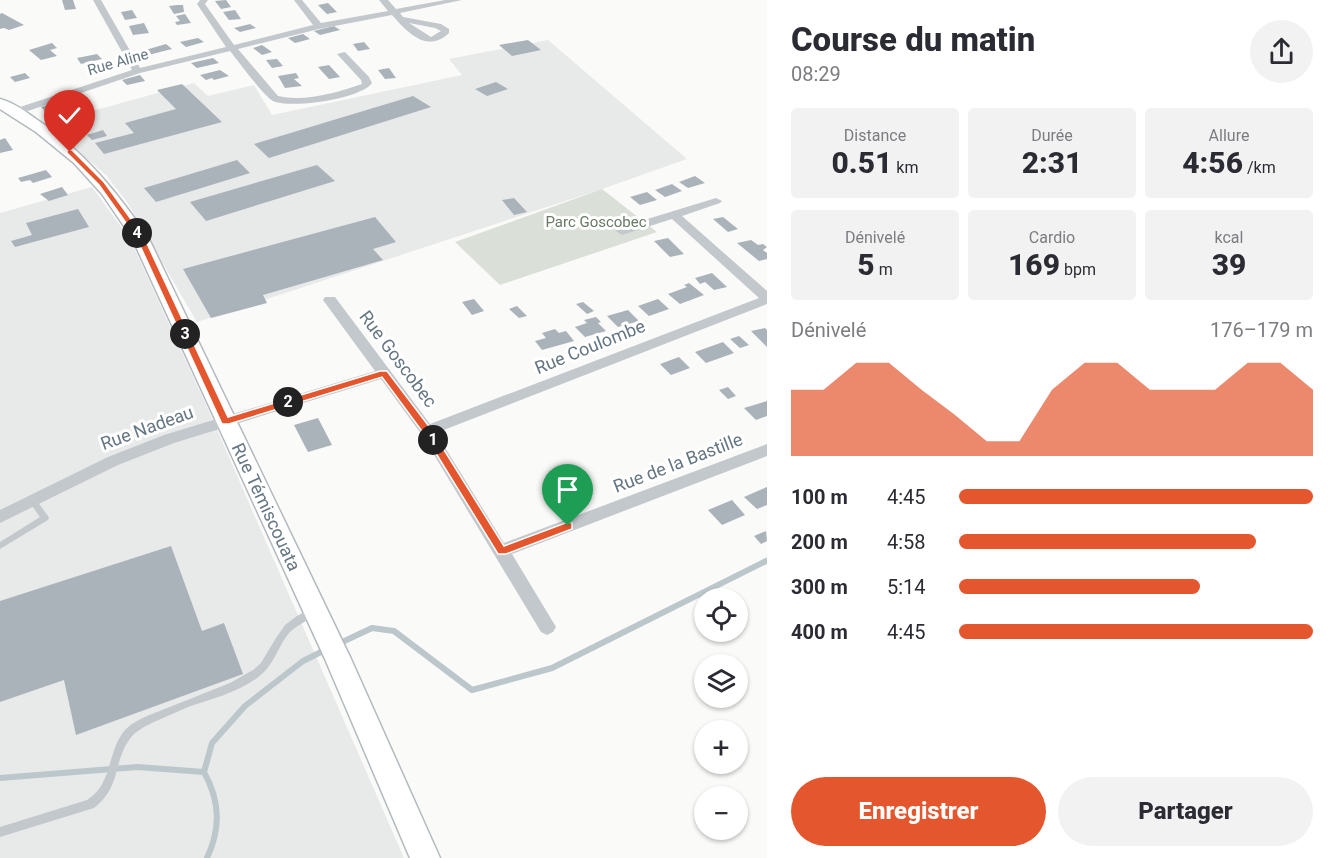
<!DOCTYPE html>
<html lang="fr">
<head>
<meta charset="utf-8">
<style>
  :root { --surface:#fff; --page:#f2f2f3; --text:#2b2b33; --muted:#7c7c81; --accent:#e4572e }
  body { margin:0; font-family:Roboto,sans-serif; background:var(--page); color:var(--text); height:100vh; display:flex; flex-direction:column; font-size:22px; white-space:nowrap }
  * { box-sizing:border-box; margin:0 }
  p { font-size:20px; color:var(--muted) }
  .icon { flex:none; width:33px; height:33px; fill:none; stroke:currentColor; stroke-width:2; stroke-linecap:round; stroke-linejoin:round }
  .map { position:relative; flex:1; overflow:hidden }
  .details { display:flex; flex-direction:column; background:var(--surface); width:570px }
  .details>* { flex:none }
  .controls { position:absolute; left:694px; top:588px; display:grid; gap:12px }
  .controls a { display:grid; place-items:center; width:54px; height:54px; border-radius:50%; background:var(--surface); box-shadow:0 2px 4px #0004; font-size:30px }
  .pin { position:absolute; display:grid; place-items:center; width:51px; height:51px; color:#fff; margin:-62px -26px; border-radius:50% 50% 50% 0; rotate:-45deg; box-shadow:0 0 6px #0007 }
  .pin .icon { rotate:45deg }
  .km { position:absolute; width:30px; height:30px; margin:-15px; border-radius:50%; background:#222; color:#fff; font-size:16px; line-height:30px; text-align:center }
  .round { display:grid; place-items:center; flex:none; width:63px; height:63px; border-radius:32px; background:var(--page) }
  .headline { display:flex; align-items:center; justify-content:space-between; height:102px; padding:0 24px }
  h1 { font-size:33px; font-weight:800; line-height:45px }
  .figures { display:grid; grid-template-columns:repeat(3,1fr); gap:9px; height:102px; padding:6px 24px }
  .figures div { display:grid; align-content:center; border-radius:6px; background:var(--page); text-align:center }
  .figures b { font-size:30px; font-weight:800 }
  .figures small { font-size:16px; font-weight:400 }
  .figures p { font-size:16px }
  .chart { height:168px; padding:12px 24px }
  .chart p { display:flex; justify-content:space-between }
  .chart svg { width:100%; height:108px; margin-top:6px; fill:var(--accent); opacity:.7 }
  .action { display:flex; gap:12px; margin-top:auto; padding:12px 24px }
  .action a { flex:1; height:69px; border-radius:36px; background:var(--accent); color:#fff; font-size:24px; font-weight:800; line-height:69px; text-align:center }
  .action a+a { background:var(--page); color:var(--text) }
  ul { padding:0 24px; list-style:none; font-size:20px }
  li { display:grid; grid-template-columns:96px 72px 1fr; align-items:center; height:45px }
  li i { height:15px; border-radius:8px; background:var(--accent) }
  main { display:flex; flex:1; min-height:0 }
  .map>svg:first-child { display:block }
</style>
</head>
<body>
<main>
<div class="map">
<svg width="767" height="858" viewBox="0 0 767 858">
  <rect width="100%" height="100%" fill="#fafaf8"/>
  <!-- built -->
  <path fill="#e8e9e9" d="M 548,40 L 687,159 L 602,189 L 197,322 L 127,202 L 106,175 L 45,124 L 194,83 L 208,96 L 254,85 L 272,115 L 462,75 L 449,59 Z
    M 92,187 L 130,239 L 208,409 L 404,858 L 0,858 L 0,213 Z"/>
  <!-- green -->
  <path fill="#dadfd7" d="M 602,189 L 657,232 L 500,285 L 455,242 Z"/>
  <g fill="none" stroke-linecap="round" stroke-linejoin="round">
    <!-- stream-far1 -->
    <path stroke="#bbc7cb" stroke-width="4.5" d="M 763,563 L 767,561"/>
    <!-- stream -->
    <path stroke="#bbc7cb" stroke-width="6" d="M 338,644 L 372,628 L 394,631 L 472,690 L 552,668 L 766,561
      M 204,772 L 212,743 L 245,706 L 303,661 L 325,650
      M 204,772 C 220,801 221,828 207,858
      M 0,778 L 137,767 L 204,772"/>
  </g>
  <!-- building -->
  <path fill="#aab3b9" d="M 62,0 L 73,0 L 76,9 L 65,10 Z
    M 226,0 L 231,7 L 221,9 L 215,1 Z
    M 328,3 L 337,12 L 327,14 L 318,5 Z
    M 177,5 L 183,5 L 184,12 L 174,14 L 169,6 Z
    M 132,10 L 137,18 L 125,20 L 121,12 Z
    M 235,10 L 241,19 L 229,20 L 223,12 Z
    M 2,13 L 24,25 L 9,30 L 4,28 L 0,29 L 0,14 Z
    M 185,14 L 191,23 L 177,25 L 175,22 L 180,21 L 176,16 Z
    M 144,23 L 149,33 L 133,35 L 129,26 Z
    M 250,24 L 256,28 L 240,32 L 234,28 Z
    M 334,26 L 340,30 L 320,35 L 314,31 Z
    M 303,34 L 310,39 L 295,43 L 288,38 Z
    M 198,38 L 204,42 L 186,47 L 180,42 Z
    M 528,40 L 541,50 L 512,56 L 499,45 Z
    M 364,42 L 370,49 L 358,51 L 353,44 Z
    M 52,43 L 57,48 L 50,50 L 57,56 L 41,60 L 29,50 Z
    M 166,44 L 172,49 L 148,55 L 142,51 Z
    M 262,45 L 272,52 L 262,55 L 253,48 Z
    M 97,54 L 102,59 L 81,64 L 77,58 Z
    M 213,58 L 219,63 L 197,68 L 191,63 Z
    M 277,59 L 283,66 L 272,68 L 266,60 Z
    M 329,65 L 340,77 L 329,79 L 318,67 Z
    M 389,68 L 396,78 L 385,79 L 378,70 Z
    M 220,70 L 229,76 L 214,80 L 212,78 L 206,80 L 200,75 Z
    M 25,73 L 30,78 L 15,82 L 10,77 Z
    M 296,73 L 299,78 L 294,79 L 302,86 L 285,88 L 278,76 Z
    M 140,75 L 145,81 L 127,85 L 122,80 Z
    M 496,82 L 508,89 L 487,96 L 475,89 Z
    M 182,84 L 222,122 L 104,154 L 95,143 L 134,133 L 125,123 L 176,109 L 157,90 Z
    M 413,96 L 431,107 L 269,158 L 254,144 Z
    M 69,99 L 73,104 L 72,105 L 47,113 L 41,107 Z
    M 80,116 L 89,125 L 75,129 L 66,120 Z
    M 103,130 L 107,136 L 92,140 L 87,135 Z
    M 5,138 L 13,150 L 0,153 L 0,140 Z
    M 237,160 L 250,173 L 156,202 L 144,188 Z
    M 317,165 L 335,181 L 206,221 L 190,202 Z
    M 46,170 L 52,177 L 33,183 L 30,180 L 21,182 L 18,178 Z
    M 695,176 L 705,183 L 688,188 L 679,182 Z
    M 672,184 L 682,191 L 665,197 L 655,190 Z
    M 62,187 L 68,195 L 49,201 L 40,194 Z
    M 647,192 L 657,200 L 640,205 L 630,197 Z
    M 514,198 L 527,212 L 514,215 L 502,200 Z
    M 78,209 L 89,227 L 15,247 L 11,241 L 32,235 L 26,223 Z
    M 375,217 L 396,242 L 373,249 L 383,260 L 263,295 L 267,303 L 211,318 L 183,269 Z
    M 723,217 L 738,229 L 728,232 L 713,219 Z
    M 668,238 L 684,254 L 670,257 L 654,241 Z
    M 751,240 L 758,245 L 763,244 L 767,247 L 763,250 L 767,253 L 767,259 L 759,261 L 737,243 Z
    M 712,273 L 727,287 L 714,290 L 705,282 L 700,284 L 695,278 Z
    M 689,283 L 704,295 L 680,304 L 668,294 L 687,287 L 684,285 Z
    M 474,299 L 484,311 L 472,315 L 462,302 Z
    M 658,299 L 669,309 L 649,316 L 638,306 Z
    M 583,302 L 594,311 L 587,314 L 576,304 Z
    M 517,306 L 527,316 L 519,318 L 509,309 Z
    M 628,310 L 639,321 L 618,327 L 607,316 Z
    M 596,317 L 601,322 L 598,323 L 606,331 L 585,337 L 575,327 L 587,323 L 584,320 Z
    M 765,328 L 767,330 L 767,347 L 751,331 Z
    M 555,329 L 559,333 L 566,331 L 574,341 L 542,350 L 535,341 L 546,338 L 542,333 Z
    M 739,336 L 749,345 L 740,348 L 730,339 Z
    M 723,342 L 734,353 L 706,363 L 695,352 Z
    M 679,357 L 690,368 L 671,375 L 660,364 Z
    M 728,387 L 736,396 L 728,399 L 719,390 Z
    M 767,401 L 767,416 L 756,420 L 744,408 Z
    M 318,418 L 332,445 L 308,452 L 294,425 Z
    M 767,487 L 767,505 L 757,509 L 744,497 Z
    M 732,500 L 745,515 L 722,525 L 708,510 Z
    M 766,531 L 767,541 L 761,544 L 754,536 Z
    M 171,546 L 202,631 L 224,623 L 243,674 L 76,735 L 64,680 L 0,702 L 0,601 Z"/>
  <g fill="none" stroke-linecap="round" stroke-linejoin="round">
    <defs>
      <path id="secondary" d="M 0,99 C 13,102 26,112 36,119 C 84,151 116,191 148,237 L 351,659 L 440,858 L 410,858 L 325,659 L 132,238 L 102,194 L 74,163 L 36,132 L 0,109 Z"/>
    </defs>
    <!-- secondary casing -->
    <use href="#secondary" stroke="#b3babf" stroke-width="3"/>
    <!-- lane -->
    <path fill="#c3c8cc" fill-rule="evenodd" d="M 31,496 L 34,497 L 48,516 L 49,518 L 48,520 L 0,549 L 0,542 L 40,517 L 27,499 L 28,497 Z
      M 314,607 L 317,608 L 318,611 C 311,620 298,624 289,633 C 279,645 275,661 264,672 C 246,690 212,699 188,707 C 177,712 165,717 154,722 C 147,725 140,729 134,734 C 112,757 123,786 94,808 L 0,837 L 0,827 L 87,800 C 93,796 97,792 101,786 C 112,768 111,745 126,729 C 132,723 140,719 147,716 L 230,683 L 253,670 L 261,663 L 276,638 L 285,625 L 297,616 Z"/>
    <!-- street -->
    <path fill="#c3c8cc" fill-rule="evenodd" d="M 93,0 L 101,0 L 140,68 L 226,47 L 197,4 L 200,0 L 208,0 L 205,4 L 234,45 L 313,25 L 294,0 L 302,0 L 321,23 L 388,11 L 379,0 L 388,0 L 396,9 L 445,0 L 462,0 L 400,13 L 403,17 L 441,24 L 449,29 L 449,33 C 427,54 407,32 392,15 L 319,29 L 238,49 L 278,96 C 304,102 337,93 362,84 L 361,80 L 337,54 L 345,52 L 369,77 L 372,83 C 361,99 291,109 273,101 C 264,96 238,61 230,51 L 140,73 L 19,114 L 11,114 L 11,110 L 132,70 ZM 409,23 L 435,28 L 441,31 L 431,37 Z
      M 716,198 L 722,201 L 720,203 L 682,216 L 767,291 L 767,304 L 436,433 L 504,543 L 767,444 L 767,456 L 512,554 L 553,622 L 556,627 L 553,632 L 547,635 L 541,632 L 422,435 L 381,379 L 174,443 L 118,465 L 0,523 L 0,510 L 108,457 L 164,435 L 375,371 L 323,300 L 325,297 L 335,297 L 430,424 L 759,298 L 672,219 L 622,235 L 616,231 L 618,228 Z"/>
    <!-- secondary -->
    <use href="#secondary" fill="#fff" fill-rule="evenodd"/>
  </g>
  <!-- route -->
  <path fill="#e4572e" stroke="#fff" stroke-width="1.5" d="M 67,150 L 72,150 L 104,182 L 144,237 L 228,417 L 380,371 L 387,371 L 431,429 L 504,546 L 568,522 L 572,523 L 572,529 L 506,554 L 498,554 L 424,434 L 382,377 L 229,424 L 222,424 L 136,237 L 99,185 L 67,153 Z"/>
  <g text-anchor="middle" stroke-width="6" stroke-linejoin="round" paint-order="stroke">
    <!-- far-street labels -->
    <g font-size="15" fill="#657683" stroke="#fff">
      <text transform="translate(118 62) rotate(-16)" y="5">Rue Aline</text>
    </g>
    <!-- far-park labels -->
    <g font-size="15" fill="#687a64" stroke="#fff">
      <text x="596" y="227">Parc Goscobec</text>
    </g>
    <!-- street labels -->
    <g font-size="18" fill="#657683" stroke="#fff">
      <text transform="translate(590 347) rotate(-22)" y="6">Rue Coulombe</text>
      <text transform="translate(398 359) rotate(53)" y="6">Rue Goscobec</text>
      <text transform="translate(147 428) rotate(-20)" y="6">Rue Nadeau</text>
      <text transform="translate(678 463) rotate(-21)" y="6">Rue de la Bastille</text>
      <text transform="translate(266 507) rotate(65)" y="6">Rue Témiscouata</text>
    </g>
  </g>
</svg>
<div class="controls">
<a><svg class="icon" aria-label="locate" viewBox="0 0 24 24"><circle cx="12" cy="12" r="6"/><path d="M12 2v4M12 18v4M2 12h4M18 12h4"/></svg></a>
<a><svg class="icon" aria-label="layers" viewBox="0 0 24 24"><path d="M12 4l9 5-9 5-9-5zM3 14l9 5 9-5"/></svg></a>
<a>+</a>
<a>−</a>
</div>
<div class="pin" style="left:568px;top:526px;background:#1e9e55"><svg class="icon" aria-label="arrive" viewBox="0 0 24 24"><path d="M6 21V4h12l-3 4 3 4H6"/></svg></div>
<div class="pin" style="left:70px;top:152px;background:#d93025"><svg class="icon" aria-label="check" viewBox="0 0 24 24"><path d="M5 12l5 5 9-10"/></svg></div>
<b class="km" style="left:433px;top:440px">1</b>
<b class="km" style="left:288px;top:402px">2</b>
<b class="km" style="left:185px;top:334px">3</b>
<b class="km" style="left:137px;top:233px">4</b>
</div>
<section class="details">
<div class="headline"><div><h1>Course du matin</h1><p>08:29</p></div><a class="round"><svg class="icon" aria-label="share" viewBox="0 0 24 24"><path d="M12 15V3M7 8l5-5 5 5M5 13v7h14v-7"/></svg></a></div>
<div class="figures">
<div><p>Distance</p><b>0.51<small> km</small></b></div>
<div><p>Durée</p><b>2:31</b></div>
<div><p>Allure</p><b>4:56<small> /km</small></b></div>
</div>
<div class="figures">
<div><p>Dénivelé</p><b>5<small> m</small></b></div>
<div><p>Cardio</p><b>169<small> bpm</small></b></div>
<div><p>kcal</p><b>39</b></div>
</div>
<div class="chart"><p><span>Dénivelé</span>176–179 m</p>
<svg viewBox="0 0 160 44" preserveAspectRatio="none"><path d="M0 44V17L10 17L20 6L30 6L40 17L50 27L60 38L70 38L80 17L90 6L100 6L110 17L120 17L130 17L140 6L150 6L160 17V44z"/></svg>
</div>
<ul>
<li><b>100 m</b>4:45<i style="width:100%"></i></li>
<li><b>200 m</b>4:58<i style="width:84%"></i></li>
<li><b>300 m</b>5:14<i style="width:68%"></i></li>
<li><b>400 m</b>4:45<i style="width:100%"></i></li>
</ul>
<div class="action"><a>Enregistrer</a><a>Partager</a></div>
</section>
</main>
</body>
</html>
